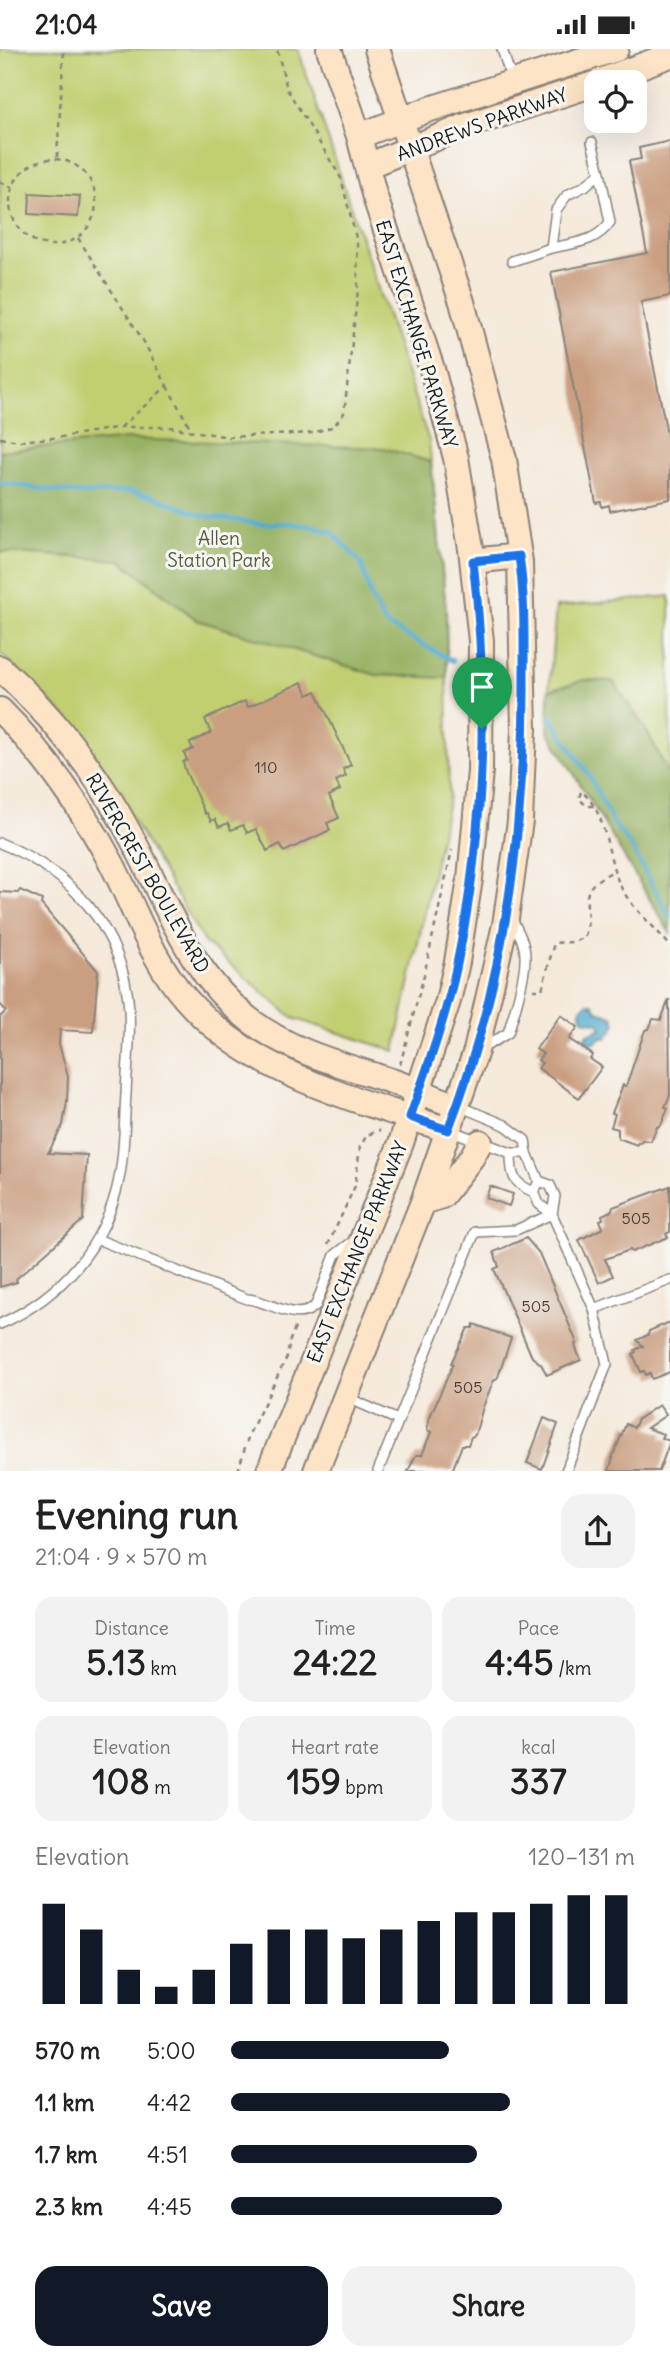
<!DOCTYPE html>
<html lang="en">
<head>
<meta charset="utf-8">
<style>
  :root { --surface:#fff; --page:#f2f2f2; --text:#222; --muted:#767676; --accent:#111827 }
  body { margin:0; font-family:Delius,sans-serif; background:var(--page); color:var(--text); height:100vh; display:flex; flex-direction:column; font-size:26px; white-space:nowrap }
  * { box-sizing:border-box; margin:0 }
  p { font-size:23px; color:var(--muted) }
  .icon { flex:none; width:38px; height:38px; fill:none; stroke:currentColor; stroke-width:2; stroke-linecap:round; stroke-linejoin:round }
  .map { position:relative; height:1422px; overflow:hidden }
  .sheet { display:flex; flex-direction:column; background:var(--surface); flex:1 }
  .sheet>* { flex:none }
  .buttons { position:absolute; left:584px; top:21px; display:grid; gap:14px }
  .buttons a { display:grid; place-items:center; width:63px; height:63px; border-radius:14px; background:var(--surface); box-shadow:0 7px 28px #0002; font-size:35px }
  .pin { position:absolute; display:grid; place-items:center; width:60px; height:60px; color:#fff; margin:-72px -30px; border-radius:50% 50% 50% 0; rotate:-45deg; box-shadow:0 0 7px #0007 }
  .pin .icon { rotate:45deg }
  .round { display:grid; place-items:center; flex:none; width:74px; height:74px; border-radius:21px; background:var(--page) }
  .summary { display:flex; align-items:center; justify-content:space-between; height:119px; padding:0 35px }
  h1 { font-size:38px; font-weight:700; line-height:52px }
  .figures { display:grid; grid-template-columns:repeat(3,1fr); gap:10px; height:119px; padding:7px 35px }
  .figures div { display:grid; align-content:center; border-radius:18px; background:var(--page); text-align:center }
  .figures b { font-size:35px; font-weight:700 }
  .figures small { font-size:19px; font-weight:400 }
  .figures p { font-size:19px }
  .chart { height:196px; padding:14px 35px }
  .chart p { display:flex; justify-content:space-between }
  .chart svg { width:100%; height:126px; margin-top:7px; stroke:var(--accent); stroke-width:6 }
  .action { display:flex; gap:14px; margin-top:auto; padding:14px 35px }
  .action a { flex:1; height:80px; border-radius:21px; background:var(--accent); color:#fff; font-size:28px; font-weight:700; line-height:80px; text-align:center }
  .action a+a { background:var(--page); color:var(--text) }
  ul { padding:0 35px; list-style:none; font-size:23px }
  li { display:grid; grid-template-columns:112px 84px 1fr; align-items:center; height:52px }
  li i { height:18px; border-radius:9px; background:var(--accent) }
  .status { display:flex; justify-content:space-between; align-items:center; height:49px; padding:0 35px; background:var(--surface); direction:ltr }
  .status svg { height:19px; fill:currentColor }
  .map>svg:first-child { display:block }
</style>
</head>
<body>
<div class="status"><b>21:04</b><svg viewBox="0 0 49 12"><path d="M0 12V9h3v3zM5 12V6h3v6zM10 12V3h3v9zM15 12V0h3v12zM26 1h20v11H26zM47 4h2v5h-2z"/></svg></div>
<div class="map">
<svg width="670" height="1422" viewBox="0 0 670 1422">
  <rect width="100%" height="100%" fill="#f6f6f2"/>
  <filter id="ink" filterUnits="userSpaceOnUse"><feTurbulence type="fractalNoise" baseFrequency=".0143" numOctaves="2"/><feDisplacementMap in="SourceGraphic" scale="14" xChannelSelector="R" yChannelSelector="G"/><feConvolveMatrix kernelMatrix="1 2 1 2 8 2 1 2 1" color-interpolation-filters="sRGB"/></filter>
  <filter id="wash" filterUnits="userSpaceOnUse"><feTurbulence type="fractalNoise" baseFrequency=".00686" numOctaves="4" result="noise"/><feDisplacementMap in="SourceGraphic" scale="28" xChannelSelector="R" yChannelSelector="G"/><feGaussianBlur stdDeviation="1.57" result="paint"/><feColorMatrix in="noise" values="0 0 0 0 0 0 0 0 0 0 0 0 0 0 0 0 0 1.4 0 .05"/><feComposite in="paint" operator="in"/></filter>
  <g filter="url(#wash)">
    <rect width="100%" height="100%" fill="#f5e9da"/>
    <!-- green -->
    <path fill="#c1cf71" stroke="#6e7646" stroke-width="2" d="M 0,0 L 298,0 L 429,392 L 446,560 L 449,748 L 395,1002 L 293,969 L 204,893 L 81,682 L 0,604 Z
      M 670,547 L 670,728 L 649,686 L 549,641 L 556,558 Z"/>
    <!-- forest -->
    <path fill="#98b263" stroke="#5a6740" stroke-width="2" d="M 128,390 L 384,399 L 431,413 L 446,560 L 447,629 L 376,626 L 197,571 L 120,511 L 0,503 L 0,402 Z
      M 584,631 L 613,632 L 649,686 L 670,728 L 670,884 L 548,682 L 549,641 Z"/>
    <!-- water -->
    <path fill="#50aace" stroke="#366375" stroke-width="2" d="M 588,954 L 593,955 L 597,962 L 613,967 L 616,975 L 606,989 L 600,989 L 595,994 L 589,994 L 584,989 L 588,985 L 602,979 L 599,974 L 584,971 L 581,965 L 581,960 Z"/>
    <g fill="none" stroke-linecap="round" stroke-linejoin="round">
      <!-- stream -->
      <path stroke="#50aace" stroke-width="4.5" d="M 0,434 L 81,445 L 129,442 L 152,447 L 201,466 L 261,475 L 288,474 L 312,477 L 332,483 L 361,514 L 371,548 L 385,575 L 453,612
        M 550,667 L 590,728 L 612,772 L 632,799 L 670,868"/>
    </g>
    <g id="blocks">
      <!-- building -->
      <path fill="#ca9f81" d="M 670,92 L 670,247 L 641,253 L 670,400 L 670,450 L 610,462 L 609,456 L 602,458 L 601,453 L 596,454 L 551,223 L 647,204 L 629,112 L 641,110 L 639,99 Z
        M 30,144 L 80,147 L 78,168 L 29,165 Z
        M 302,633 L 308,646 L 316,642 L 351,716 L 343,720 L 346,727 L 336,732 L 340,741 L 329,747 L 339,769 L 327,774 L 330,781 L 284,803 L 280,795 L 267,802 L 256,780 L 247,784 L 243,776 L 231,781 L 228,774 L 219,778 L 215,770 L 211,772 L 207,764 L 205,765 L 185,721 L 183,713 L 187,711 L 184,704 L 193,700 L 190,694 L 211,684 L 205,670 L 245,652 L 248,658 Z
        M 20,841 L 42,851 L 41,855 L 98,922 L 93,983 L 60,981 L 59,995 L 68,1028 L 67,1052 L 63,1076 L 48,1104 L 87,1106 L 83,1171 L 16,1230 L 17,1233 L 0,1238 L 0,968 L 6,962 L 0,955 L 0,843 L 18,844 Z
        M 669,950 L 670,1046 L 665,1058 L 668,1059 L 661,1076 L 657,1078 L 651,1092 L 642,1091 L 641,1094 L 638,1093 L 637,1096 L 618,1089 L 618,1080 L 611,1078 L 615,1065 L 612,1064 L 623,1036 L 626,1037 L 645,981 L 649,980 L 653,970 L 661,971 Z
        M 561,966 L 578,978 L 569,990 L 593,1006 L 590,1010 L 602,1018 L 579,1049 L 538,1019 L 542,1014 L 538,1011 L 543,1005 L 536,1000 Z
        M 490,1137 L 513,1145 L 509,1157 L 486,1149 Z
        M 670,1137 L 670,1183 L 666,1185 L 668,1188 L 632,1203 L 630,1201 L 605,1210 L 613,1227 L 599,1234 L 579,1191 L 603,1179 L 600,1171 L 603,1170 L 602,1166 L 611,1162 L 613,1158 Z
        M 526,1189 L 539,1204 L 577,1294 L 575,1295 L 576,1300 L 581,1311 L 547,1326 L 541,1315 L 532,1308 L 494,1220 L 499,1218 L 494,1203 Z
        M 670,1273 L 670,1323 L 652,1330 L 650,1324 L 646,1326 L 644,1322 L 641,1323 L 633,1305 L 636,1303 L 635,1301 L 643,1297 L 637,1291 L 648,1286 L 649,1282 Z
        M 474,1275 L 511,1289 L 498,1328 L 493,1333 L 483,1358 L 475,1386 L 471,1388 L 468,1396 L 462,1396 L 452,1422 L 408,1422 L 416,1406 L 422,1406 L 431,1383 L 427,1381 L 429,1370 L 453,1315 L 451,1314 L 468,1279 L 473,1279 Z
        M 659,1356 L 666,1366 L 647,1379 L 663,1385 L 661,1389 L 670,1392 L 659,1422 L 609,1422 L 613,1409 L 612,1409 L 626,1375 L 634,1379 L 638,1370 Z
        M 544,1369 L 558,1375 L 542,1420 L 527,1414 Z"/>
    </g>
  </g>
  <g filter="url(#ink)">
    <use href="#blocks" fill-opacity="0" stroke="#88827b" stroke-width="2"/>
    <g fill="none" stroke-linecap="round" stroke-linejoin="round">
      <defs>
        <path id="lane" d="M 502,0 L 512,32
          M 551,199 C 574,194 597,193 610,173 L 600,124
          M 512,212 L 551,199 L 556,161 L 567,146 L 585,137 L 600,124 L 592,93
          M 0,794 C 72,823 123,880 129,960 C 131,988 127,1017 126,1045 C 124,1073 125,1102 119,1130 C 106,1196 61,1248 0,1275
          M 481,1000 L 508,984 C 514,965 526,926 525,907 C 525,894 518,882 512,870
          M 459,1057 L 505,1076 L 525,1091 L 527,1104 L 539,1132 L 550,1136 L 555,1147 L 552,1165
          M 449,1081 L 511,1104 L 527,1104
          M 511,1104 C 511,1126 512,1134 534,1143
          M 539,1132 L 534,1143 L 539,1155 L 552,1165 L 594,1260 L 670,1231
          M 97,1190 L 247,1250 C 269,1251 297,1276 316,1256 L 335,1206 L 356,1190
          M 348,1349 L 398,1371
          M 378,1422 L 475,1183 L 516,1181 L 552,1165
          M 566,1422 L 607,1315 L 594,1260"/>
        <path id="secondary" d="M 598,33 L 670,6
          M 359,87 L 427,61 L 616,0
          M 367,117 L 463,78 L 597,34
          M 473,512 L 519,507
          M 0,619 C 50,664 96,722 128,782 C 166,850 186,922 251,972 C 290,1002 337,1014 382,1029 C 408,1037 432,1048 457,1057
          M 0,661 C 45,706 82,759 112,815 C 135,860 152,912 186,950 C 252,1026 356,1050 448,1081
          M 423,1153 L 442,1147 L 472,1108 L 480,1093
          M 269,1422 L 401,1094 L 448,952 L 457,913 L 470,830 L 480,722 L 481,592 L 471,500 L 456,409 L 432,320 L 374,145 L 359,87 L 329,0
          M 316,1422 L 423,1153 L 476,1002 L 505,876 L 520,772 L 524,680 L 520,513 L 504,410 L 462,253 L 377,0"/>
      </defs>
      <!-- lane casing -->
      <use href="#lane" stroke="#88827b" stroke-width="12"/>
      <!-- secondary casing -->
      <use href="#secondary" stroke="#88827b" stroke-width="28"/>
      <!-- path -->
      <path stroke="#88827b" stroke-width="2.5" stroke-dasharray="5 5" stroke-linecap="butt" d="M 57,108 L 64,0
        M10 153a43 43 0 1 1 86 0a43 43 0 1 1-86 0Z
        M 0,133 L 13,139
        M 78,189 L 144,293 L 167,337 L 121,378
        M 167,337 L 192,382
        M 0,389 L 20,392 L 62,388 L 121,378 L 169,378 L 229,388 L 313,384 L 334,377 L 344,364 L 358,240 L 357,193 L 341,129 L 287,40 L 277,0
        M 594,757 L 587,757 L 579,750 L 581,742 C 607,763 606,803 618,832 C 629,858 653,875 670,897
        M 533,941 L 542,941 L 554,894 L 571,893 L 584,889 C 597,858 568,841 615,822
        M 400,1016 L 424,926 L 452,801
        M 328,1196 L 355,1137 L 360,1098 L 367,1086 L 380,1081
        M 238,1422 L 249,1385 L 287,1308 L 290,1291 L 297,1274"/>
      <!-- lane -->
      <use href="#lane" stroke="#fff" stroke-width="9"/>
      <!-- secondary -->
      <use href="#secondary" stroke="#fee4c6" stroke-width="24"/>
    </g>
  </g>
  <g fill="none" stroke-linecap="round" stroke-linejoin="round" filter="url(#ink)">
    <defs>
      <path id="route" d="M 519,507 C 525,547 524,589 524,629 C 525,783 504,937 448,1081 L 410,1068 C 427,1020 445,970 456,920 C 484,787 489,647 473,512 Z"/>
    </defs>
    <!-- route casing -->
    <use href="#route" stroke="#fff" stroke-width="14"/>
    <!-- route -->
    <use href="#route" stroke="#1a73e8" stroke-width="9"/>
  </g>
  <g text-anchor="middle" stroke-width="6" stroke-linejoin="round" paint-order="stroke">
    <!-- number labels -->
    <g font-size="16" fill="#483d35">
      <text x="266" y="724">110</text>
      <text x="636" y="1175">505</text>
      <text x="536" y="1263">505</text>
      <text x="468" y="1344">505</text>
    </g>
    <!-- street labels -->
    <g font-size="19" fill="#1c1c1c" stroke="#f6f6f2">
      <text transform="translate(482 75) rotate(-20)" y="7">ANDREWS PARKWAY</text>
      <text transform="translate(417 285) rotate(73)" y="7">EAST EXCHANGE PARKWAY</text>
      <text transform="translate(148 824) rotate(60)" y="7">RIVERCREST BOULEVARD</text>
      <text transform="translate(357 1203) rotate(-68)" y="7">EAST EXCHANGE PARKWAY</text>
    </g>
    <!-- park labels -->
    <g font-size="19" fill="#565b3a" stroke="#f6f6f2">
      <text x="219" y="496">Allen<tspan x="219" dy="22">Station Park</tspan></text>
    </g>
  </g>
</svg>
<div class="buttons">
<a><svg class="icon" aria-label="locate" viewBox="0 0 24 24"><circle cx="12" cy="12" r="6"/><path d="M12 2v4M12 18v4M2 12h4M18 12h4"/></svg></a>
</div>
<div class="pin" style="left:482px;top:680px;background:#1e9e55"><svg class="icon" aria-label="arrive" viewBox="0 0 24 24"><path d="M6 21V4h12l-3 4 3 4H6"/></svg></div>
</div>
<section class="sheet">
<div class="summary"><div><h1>Evening run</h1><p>21:04 · 9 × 570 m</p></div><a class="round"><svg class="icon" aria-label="share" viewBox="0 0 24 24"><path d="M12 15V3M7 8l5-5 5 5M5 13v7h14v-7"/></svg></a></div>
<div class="figures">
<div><p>Distance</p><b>5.13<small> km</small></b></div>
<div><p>Time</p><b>24:22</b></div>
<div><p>Pace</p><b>4:45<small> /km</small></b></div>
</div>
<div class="figures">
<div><p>Elevation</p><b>108<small> m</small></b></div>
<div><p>Heart rate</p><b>159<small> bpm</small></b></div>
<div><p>kcal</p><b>337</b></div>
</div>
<div class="chart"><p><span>Elevation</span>120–131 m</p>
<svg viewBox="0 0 160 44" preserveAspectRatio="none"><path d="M5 44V9M15 44V18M25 44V32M35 44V38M45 44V32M55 44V23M65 44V18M75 44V18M85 44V21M95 44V18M105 44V15M115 44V12M125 44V12M135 44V9M145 44V6M155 44V6"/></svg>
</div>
<ul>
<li><b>570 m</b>5:00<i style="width:54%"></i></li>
<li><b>1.1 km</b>4:42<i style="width:69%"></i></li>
<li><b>1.7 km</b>4:51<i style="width:61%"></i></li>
<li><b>2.3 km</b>4:45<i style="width:67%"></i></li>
</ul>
<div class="action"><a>Save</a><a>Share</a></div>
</section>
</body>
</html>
